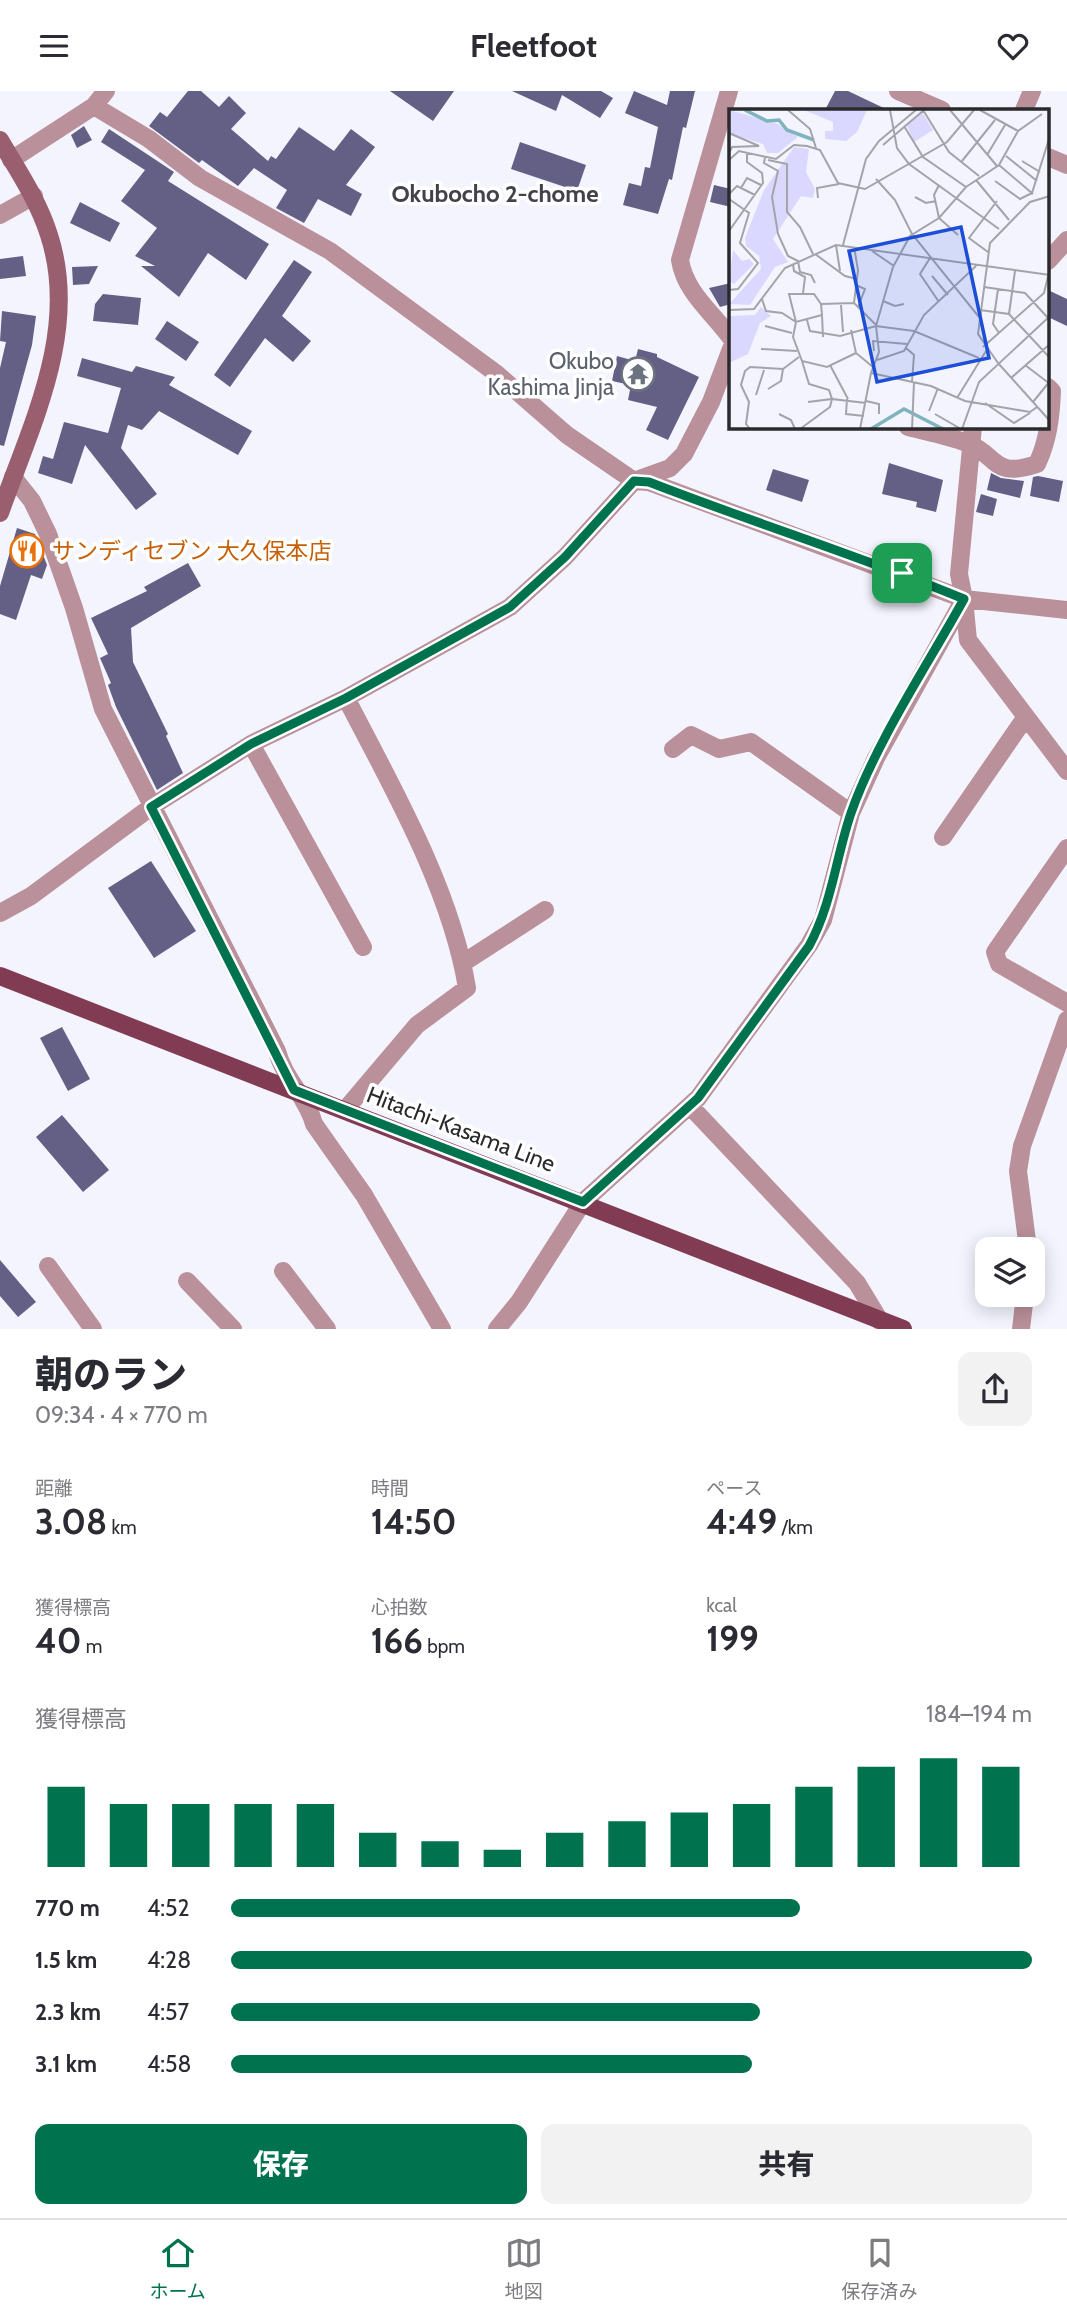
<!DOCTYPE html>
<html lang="ja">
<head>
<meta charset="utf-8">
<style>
  :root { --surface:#fff; --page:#f2f2f3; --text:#2b2b33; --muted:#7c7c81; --line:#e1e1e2; --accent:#00734e }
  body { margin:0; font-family:Cabin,"Noto Sans JP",sans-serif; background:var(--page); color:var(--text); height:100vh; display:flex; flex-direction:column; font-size:26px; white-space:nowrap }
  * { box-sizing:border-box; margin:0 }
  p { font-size:23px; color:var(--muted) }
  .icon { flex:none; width:38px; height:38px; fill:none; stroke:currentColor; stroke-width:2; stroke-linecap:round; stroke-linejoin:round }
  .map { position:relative; height:1238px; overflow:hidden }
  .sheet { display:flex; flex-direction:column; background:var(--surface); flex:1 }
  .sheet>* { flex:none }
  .buttons { position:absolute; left:975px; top:1146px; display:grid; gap:14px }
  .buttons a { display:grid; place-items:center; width:70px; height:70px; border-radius:14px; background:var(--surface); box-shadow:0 4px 18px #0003; font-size:35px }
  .pin { position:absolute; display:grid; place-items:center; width:60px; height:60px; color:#fff; margin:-30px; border-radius:14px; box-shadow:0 4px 10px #0006 }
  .round { display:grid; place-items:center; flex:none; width:74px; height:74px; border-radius:14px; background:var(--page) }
  .head { display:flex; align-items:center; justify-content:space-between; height:119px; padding:0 35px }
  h1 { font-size:38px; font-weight:800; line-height:52px }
  .metrics { display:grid; grid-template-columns:repeat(3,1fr); gap:10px; height:119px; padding:7px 35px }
  .metrics div { display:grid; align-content:center }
  .metrics b { font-size:35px; font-weight:800 }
  .metrics small { font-size:19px; font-weight:400 }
  .metrics p { font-size:19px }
  .chart { height:196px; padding:14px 35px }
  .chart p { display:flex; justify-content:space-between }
  .chart svg { width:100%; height:126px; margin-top:7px; stroke:var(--accent); stroke-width:6 }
  .primary-button { display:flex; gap:14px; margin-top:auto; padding:14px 35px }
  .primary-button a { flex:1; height:80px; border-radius:14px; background:var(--accent); color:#fff; font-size:28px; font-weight:800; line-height:80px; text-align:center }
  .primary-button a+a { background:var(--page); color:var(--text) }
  ul { padding:0 35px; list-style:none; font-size:23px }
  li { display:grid; grid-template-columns:112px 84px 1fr; align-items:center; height:52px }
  li i { height:18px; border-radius:9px; background:var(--accent) }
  header { display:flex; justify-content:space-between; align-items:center; height:91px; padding:0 35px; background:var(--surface); font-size:32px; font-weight:800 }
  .tabs { display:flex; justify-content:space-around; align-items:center; height:98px; border-top:2px solid var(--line); background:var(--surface); font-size:19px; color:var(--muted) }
  .tabs a { display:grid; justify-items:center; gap:4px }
  .tabs .active { color:var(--accent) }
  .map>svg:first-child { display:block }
</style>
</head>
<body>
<header><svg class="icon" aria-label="menu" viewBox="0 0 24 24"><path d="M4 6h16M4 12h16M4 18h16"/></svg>Fleetfoot<svg class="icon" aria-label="heart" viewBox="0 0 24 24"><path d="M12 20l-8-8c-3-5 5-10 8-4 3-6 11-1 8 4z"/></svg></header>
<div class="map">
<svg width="1067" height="1238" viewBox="0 0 1067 1238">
  <rect width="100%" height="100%" fill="#f4f4fe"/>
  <!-- building -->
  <path fill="#646085" d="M 188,0 L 201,0 L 219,16 L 229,5 L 246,22 L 231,38 L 268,70 L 271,65 L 276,68 L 299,36 L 334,60 L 351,38 L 375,56 L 346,94 L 362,103 L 351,125 L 318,108 L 304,132 L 276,117 L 287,99 L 254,77 L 238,95 L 202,69 L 199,72 L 149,35 L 160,21 L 167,26 Z
    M 390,0 L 454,0 L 433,30 Z
    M 512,0 L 601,0 L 613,7 L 600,27 L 562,4 L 556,20 Z
    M 634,0 L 667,14 L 670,0 L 695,0 L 686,37 L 683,36 L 672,89 L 669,88 L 658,123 L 623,114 L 629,92 L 641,95 L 645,76 L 650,77 L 658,36 L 625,22 Z
    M 835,0 L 848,0 L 888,19 L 825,19 Z
    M 84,35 L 92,49 L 77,57 L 71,44 Z
    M 109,38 L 174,81 L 168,90 L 269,153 L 246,189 L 208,162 L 179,206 L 141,175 L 155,175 L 135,165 L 157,137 L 121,110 L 145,79 L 101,51 Z
    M 520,51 L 586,74 L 577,100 L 511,78 Z
    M 714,94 L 731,98 L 731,116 L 710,111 Z
    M 80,111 L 120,132 L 110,151 L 70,132 Z
    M 23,165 L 26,185 L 0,188 L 0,168 Z
    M 294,169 L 312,181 L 282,225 L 311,250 L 293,271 L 265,247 L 230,296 L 214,284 Z
    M 98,175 L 89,193 L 73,194 L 72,176 Z
    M 731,192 L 731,213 L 720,216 L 709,197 Z
    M 1048,199 L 1067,208 L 1067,235 L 1048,226 Z
    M 103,203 L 141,207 L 138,234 L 93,230 L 95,213 Z
    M 2,220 L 36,225 L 32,254 L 4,355 L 0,354 L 0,277 L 6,251 L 0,250 Z
    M 167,230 L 199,251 L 186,270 L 155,248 Z
    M 638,258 L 657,263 L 657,266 L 699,286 L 668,349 L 646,339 L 657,316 L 628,309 L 631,294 L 612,290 L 617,265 L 635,270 Z
    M 82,267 L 132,281 L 136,275 L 175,286 L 169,294 L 252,340 L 238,364 L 159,320 L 142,339 L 128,334 L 121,357 L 157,403 L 136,419 L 85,354 L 72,393 L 38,382 L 43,365 L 53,368 L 64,331 L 108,342 L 121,297 L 77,285 Z
    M 889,372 L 943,389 L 936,421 L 916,416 L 917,411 L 882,403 Z
    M 773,378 L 809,389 L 802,411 L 766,399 Z
    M 991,382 L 1001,387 L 1024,390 L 1020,407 L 987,399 Z
    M 1038,385 L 1063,390 L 1059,411 L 1030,405 L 1033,386 Z
    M 981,403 L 997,408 L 993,425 L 976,421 Z
    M 17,437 L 35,443 L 47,474 L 42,488 L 31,484 L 16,529 L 0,523 L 0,495 Z
    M 188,472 L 201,495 L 131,537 L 133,571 L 168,643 L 166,645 L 183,682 L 157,699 L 116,616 L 108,594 L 111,592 L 100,567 L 108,563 L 91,527 L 147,500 L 144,496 Z
    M 151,770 L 196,840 L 154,867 L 108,797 Z
    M 62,936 L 90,988 L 68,1000 L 40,947 Z
    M 62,1024 L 109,1079 L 83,1101 L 36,1046 Z
    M 0,1169 L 36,1211 L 18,1226 L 0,1205 Z"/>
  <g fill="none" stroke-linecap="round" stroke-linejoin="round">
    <!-- street -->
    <path stroke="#ba909a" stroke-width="18" d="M 729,0 L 680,169 C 685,201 712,221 731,247
      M 898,0 L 942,19
      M 94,15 L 149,48 L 200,87 L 330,160 L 497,283 L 567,344 L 634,390 L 649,391 L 964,508 L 1067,519
      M 1024,19 L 1032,0
      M 1048,66 L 1067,74
      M 11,69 L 94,15 L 106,0
      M 0,124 L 34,105
      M 1048,170 L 1067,149
      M 908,336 C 928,341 949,345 967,352 C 998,364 992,388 1037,373 C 1048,350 1051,326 1052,300 L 1048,296
      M 13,386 L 32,410 L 48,443 L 74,517 L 103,618 L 277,960 C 284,988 307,1006 314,1033 L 364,1104 L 442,1238
      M 964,508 L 968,549 L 1067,680
      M 251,653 L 363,856
      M 673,658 L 691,644 L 719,658 L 751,651 L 851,722
      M 943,746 L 1025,627
      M 1067,757 L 995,861 L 999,873 L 1067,912
      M 0,822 L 31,805 L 151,716 L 251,653 L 346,607 L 510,516 L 565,466 L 634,390 L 670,377 L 684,363 L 711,311 L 731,258
      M 463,872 L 545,819
      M 690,1015 L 857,1192 L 880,1230
      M 345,1019 L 417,934 L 467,897 C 451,798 392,696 346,607
      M 1028,1158 L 1018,1080 L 1022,1055 L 1067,929
      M 48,1175 L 93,1238
      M 283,1180 L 327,1238
      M 187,1190 L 233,1238
      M 497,1238 L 519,1211 L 583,1111 L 698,1007 L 809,854 L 823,829 L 851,722 L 876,667 L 964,508 L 959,483 L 973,336
      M 1021,1238 L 1025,1204"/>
    <!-- secondary -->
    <path stroke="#9a5f6f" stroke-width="18" d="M 0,49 C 18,80 38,109 49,144 C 80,239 31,334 0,422"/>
    <!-- primary -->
    <path stroke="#813b52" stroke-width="18" d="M 0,885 L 903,1238"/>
  </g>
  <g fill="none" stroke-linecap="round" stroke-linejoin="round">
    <defs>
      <path id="route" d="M 634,390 L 649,391 C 754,432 861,465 964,508 C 927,575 876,651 851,722 C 836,766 832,813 809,855 L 698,1007 L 583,1111 L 294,999 L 151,716 L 251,653 L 346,607 L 510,516 L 565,466 Z"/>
    </defs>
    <!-- route casing -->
    <use href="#route" stroke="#fff" stroke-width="14"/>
    <!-- route -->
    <use href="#route" stroke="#00734e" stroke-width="9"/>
  </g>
  <!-- icons -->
  <defs>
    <symbol id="temple-ring" viewBox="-11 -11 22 22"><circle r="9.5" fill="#fff" stroke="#6b7280" stroke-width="1.5"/><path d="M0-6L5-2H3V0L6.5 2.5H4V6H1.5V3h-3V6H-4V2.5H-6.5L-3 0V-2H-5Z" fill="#6b7280"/></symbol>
    <symbol id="restaurant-ring" viewBox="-11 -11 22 22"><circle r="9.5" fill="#fff" stroke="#e8710a" stroke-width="1.5"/><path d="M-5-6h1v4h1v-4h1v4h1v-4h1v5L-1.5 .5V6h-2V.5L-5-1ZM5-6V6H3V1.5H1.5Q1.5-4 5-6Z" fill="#e8710a"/></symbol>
  </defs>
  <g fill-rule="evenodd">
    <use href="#temple-ring" x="619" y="264" width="38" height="38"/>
    <use href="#restaurant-ring" x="8" y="441" width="38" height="38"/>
  </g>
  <g text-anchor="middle" stroke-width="7" stroke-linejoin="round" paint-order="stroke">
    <!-- worship labels -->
    <g font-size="23" fill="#5b616d" stroke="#fff" text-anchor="end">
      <text x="614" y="278">Okubo<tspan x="614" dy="26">Kashima Jinja</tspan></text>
    </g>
    <!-- food labels -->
    <g font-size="23" fill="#c56008" stroke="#fff" text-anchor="start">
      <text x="52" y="468">サンディセブン 大久保本店</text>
    </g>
    <!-- street labels -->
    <g font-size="23" fill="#2a2a2d" stroke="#fff">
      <text transform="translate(461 1038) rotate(21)" y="8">Hitachi-Kasama Line</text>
    </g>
    <!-- neighbourhood labels -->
    <g font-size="24" font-weight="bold" fill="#43424b" stroke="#fff">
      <text x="495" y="111">Okubocho 2-chome</text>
    </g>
  </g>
  <!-- overview -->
  <g transform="translate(729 18)">
    <rect width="320" height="320" fill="#f4f4fe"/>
    <path d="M 0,1 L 47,14 L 69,28 L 49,44 L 38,44 L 34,35 L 0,25 ZM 75,1 L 138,1 L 128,23 L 117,32 L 96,30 L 96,22 L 104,22 L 104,13 ZM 193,3 L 204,21 L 185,33 L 178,17 ZM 65,38 L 80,40 L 77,63 L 86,80 L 84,89 L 72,87 L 44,130 L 59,153 L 46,158 L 21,196 L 0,195 L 32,160 L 30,147 L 17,137 L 16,129 L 35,81 ZM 4,141 L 13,152 L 20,150 L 25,155 L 5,175 L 0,172 ZM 32,198 L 42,207 L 31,214 L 19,245 L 0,254 L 0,207 L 26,206 Z" fill="#dad8fe"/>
    <path fill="none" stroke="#7eb4bd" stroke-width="3.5" d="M 16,1 L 38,12 L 50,11 L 58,21 L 85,31M 142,320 L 175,300 L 214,320"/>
    <path fill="none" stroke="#a3a3aa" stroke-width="2" d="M 59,1 L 81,20 L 87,39M 161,1 L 168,39 L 180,55 L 270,120M 194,1 L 220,43 L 250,67M 221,1 L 268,57M 251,1 L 289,22 L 313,5M 175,17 L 194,48 L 237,78M 0,24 L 30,37 L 3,38 L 0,44M 154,36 L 195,1M 258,46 L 276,16M 277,47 L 308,72M 36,48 L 35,54 L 49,62 L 43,88 L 49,125 L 59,147 L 69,152 L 71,163 L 82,166 L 86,174M 0,51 L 10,42 L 47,50 L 65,36 L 78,37 L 91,41 L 109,74 L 136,80 L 218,33 L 245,1M 39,51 L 58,55 L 58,103 L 71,118 L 84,145M 233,52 L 266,11M 293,52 L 311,63M 270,56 L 304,85M 147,70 L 166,91 L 183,125 L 250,208M 247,71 L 280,111M 266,72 L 291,90 L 303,84 L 321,27M 210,76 L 205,86 L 210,109 L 229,126M 12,79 L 18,69 L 32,76M 0,85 L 8,77 L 26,86M 186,88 L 197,94 L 207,92M 89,89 L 88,79 L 110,75M 0,90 L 20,104 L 11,134 L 29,154 L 9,180 L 0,181M 0,122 L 34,74 L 33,64 L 18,53 L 18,43M 107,136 L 111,162M 114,136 L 137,50 L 150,32 L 187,1M 125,138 L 129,161 L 125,194 L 147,216M 143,142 L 165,157M 259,143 L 240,129 L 268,92M 86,145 L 116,167 L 128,170M 201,149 L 191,165 L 210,193M 64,155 L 65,162 L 76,168 L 74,184M 203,167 L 219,186M 127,176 L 136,180 L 129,198M 255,178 L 296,184 L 320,210M 269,180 L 264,215 L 270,224M 33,190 L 37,202 L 53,204 L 67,213 L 93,206 L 92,195M 154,192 L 166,197 L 175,195M 125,194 L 92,195 L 85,185 L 60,185 L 67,213 L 64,228 L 73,252 L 98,258 L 127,244M 112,196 L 114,223M 0,201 L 25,200 L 56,159 L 107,136 L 321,166M 251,201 L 280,205 L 321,249M 280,205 L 286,162M 93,206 L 94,228M 78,211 L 81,222 L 111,227 L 147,217 L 185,222 L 250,249M 36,217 L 63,224M 122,221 L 127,244 L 144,258M 254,238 L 315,184 L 321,159M 177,239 L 185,246 L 183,273M 32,240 L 68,242M 145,242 L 144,232 L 178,235M 148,251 L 175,242 L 195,206 L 247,157M 73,252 L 80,275 L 100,281 L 103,290 L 137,294M 269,254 L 249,225 L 261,134 L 301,93 L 321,87M 269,254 L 321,312M 101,256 L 119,290M 296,256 L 321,275M 142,264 L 202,277 L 236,292 L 301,303 L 308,298M 282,269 L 321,235M 39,280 L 52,272 L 54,260M 27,286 L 35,261M 228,289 L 257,242M 118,290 L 117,305 L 135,307M 137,292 L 150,295 L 150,305M 304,293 L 321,272M 256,294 L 285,314 L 301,304M 200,302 L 209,279M 50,305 L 62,311 L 66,320M 206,305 L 232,320M 21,320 L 17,315 L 20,293 L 12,276 L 16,262 L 21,258 L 54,260 L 70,248M 71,320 L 101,298 L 103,290 L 79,293M 131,320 L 142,264 L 150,243 L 147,217 L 164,158 L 181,127 L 210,109 L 237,78 L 270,56 L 289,22M 183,320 L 185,273M 233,320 L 250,273 L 321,207"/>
    <path fill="#1d4ed8" fill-opacity="0.15" stroke="#1d4ed8" stroke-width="3.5" d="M 232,118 L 260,249 L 148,273 L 120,142 Z"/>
    <rect width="320" height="320" fill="none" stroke="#2a2a2d" stroke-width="3.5"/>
  </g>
</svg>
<div class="buttons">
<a><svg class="icon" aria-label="layers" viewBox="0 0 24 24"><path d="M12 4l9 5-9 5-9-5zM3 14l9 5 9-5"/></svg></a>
</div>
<div class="pin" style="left:902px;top:482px;background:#1e9e55"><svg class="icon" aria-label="arrive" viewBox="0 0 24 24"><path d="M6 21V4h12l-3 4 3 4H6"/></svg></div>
</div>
<section class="sheet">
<div class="head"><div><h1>朝のラン</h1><p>09:34 · 4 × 770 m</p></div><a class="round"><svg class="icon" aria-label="share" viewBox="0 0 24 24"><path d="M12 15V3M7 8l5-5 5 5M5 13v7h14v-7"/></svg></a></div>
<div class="metrics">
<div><p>距離</p><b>3.08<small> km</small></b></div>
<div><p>時間</p><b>14:50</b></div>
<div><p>ペース</p><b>4:49<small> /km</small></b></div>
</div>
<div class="metrics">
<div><p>獲得標高</p><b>40<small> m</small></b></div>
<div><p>心拍数</p><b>166<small> bpm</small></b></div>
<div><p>kcal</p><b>199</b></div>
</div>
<div class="chart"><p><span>獲得標高</span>184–194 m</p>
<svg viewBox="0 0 160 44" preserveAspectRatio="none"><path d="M5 44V16M15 44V22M25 44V22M35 44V22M45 44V22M55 44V32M65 44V35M75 44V38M85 44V32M95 44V28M105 44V25M115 44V22M125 44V16M135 44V9M145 44V6M155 44V9"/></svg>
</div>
<ul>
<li><b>770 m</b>4:52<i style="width:71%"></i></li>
<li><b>1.5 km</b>4:28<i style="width:100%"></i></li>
<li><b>2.3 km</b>4:57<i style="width:66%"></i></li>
<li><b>3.1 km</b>4:58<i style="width:65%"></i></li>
</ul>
<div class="primary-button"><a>保存</a><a>共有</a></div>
</section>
<nav class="tabs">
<a class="active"><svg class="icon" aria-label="home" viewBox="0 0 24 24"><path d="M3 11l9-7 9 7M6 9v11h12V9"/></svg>ホーム</a>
<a><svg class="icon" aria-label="map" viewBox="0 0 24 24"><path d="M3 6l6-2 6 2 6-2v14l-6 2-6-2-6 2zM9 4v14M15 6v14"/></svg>地図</a>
<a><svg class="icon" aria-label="saved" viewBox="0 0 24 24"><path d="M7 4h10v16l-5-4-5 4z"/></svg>保存済み</a>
</nav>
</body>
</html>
